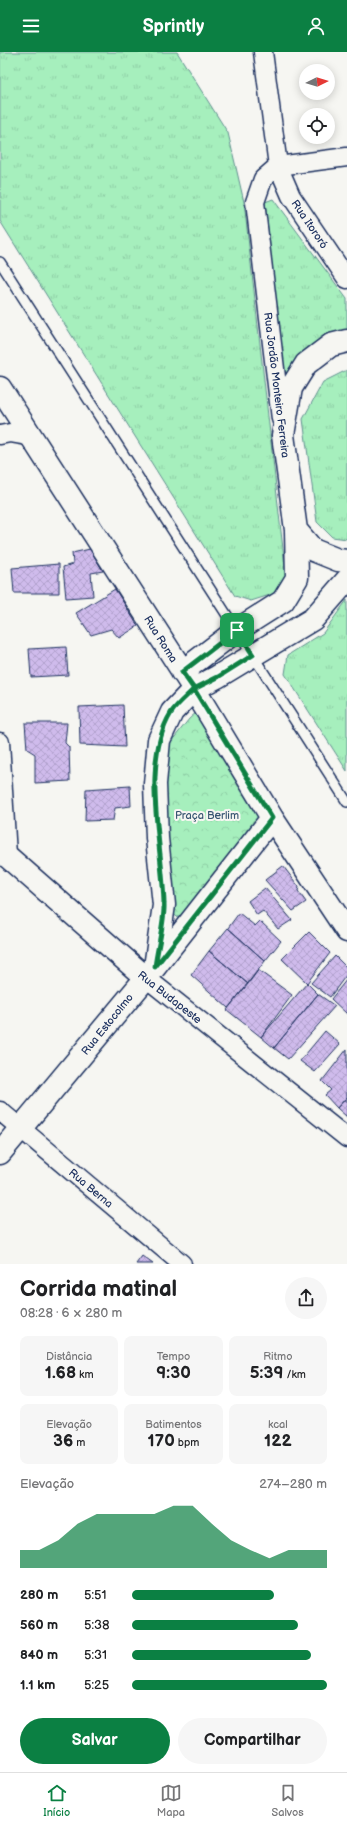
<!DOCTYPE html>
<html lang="pt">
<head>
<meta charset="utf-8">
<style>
  :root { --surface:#fff; --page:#f6f6f6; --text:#202124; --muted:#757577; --line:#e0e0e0; --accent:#0b8043 }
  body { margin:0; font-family:"Balsamiq Sans",sans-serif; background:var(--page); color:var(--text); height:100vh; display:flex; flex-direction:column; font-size:15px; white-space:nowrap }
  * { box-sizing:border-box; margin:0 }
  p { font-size:13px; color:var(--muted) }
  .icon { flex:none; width:22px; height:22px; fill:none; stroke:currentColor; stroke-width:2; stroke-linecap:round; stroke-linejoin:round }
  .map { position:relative; height:1212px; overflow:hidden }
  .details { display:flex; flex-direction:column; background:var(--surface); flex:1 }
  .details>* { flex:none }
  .needle { width:26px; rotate:85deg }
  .tools { position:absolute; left:299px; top:12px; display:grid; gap:8px }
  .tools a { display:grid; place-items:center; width:36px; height:36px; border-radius:50%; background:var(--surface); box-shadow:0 2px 10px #0003; font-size:20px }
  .pin { position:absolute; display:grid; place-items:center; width:34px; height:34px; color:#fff; margin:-17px; border-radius:8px; box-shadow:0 2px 6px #0006 }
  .round { display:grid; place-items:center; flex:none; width:42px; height:42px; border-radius:21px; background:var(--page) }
  .headline { display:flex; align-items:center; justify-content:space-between; height:68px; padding:0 20px }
  h1 { font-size:22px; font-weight:600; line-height:30px }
  .metrics { display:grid; grid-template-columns:repeat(3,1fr); gap:6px; height:68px; padding:4px 20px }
  .metrics div { display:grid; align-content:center; border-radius:8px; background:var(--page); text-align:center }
  .metrics b { font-size:17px; font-weight:600 }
  .metrics small { font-size:11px; font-weight:400 }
  .metrics p { font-size:11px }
  .chart { height:112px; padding:8px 20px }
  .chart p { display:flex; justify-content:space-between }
  .chart svg { width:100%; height:72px; margin-top:4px; fill:var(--accent); opacity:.7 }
  .action { display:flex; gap:8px; margin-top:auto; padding:8px 20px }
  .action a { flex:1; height:46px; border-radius:24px; background:var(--accent); color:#fff; font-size:16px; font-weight:600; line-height:46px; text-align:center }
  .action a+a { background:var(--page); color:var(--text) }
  ul { padding:0 20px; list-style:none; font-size:13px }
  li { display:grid; grid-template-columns:64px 48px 1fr; align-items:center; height:30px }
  li i { height:10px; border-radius:5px; background:var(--accent) }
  header { display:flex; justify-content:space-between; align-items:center; height:52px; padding:0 20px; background:var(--accent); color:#fff; font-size:18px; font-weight:600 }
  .tab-bar { display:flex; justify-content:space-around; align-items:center; height:56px; border-top:1px solid var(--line); background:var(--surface); font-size:11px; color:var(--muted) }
  .tab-bar a { display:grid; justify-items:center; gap:2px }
  .tab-bar .selected { color:var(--accent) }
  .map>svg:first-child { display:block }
</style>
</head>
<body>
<header><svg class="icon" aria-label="menu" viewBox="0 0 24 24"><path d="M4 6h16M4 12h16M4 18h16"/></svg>Sprintly<svg class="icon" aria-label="person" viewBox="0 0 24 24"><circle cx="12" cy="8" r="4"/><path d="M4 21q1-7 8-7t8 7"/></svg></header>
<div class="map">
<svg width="347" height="1212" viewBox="0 0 347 1212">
  <defs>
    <pattern id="grass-tufts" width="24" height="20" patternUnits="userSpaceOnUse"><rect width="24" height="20" fill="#a6efbd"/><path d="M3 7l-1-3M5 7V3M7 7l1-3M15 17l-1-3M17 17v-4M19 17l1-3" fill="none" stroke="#8ecda5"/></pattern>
    <pattern id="park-crowns" width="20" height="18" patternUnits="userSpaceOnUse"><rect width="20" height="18" fill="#a6efbd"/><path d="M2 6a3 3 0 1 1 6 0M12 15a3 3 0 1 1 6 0" fill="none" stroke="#8ecda5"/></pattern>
    <pattern id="building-cross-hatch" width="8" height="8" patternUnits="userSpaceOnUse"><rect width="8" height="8" fill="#cfbbec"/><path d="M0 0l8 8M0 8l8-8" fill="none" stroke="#b1a1cd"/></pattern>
  </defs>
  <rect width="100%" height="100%" fill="#f6f6f2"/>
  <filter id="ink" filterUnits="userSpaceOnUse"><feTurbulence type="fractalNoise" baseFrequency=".025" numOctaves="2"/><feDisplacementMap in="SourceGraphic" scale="8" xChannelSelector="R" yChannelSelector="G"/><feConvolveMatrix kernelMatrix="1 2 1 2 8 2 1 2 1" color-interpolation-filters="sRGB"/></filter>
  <g filter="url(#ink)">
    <!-- grass -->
    <path fill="url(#grass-tufts)" stroke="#608f8e" d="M 0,0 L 177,0 L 228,81 L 244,150 L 286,524 L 273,542 L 251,549 L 235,544 L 0,169 Z
      M 273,147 L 347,247 L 347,279 L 327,282 L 297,306 L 285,332 L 265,150 Z
      M 347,318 L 347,487 L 332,485 L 317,470 L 303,367 L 323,330 Z
      M 347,548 L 347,719 L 285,622 L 288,603 L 323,581 Z"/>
    <!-- park -->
    <path fill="url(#park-crowns)" stroke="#608f8e" d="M 199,658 L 265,767 L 183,869 L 173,862 L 162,798 L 164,699 L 189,667 Z"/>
    <!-- building -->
    <path fill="url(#building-cross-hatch)" stroke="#1b2f5e" d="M 90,497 L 103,519 L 91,521 L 93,544 L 66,546 L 63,515 L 73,512 L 72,501 Z
      M 59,512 L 59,541 L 14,541 L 12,516 Z
      M 115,537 L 138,574 L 119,586 L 111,577 L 91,583 L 76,561 Z
      M 66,595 L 68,623 L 31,625 L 29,597 Z
      M 123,653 L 125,695 L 80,693 L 79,655 Z
      M 25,671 L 67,671 L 65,691 L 69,695 L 70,729 L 35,731 L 35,702 L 27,697 Z
      M 130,734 L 131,754 L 115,756 L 113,768 L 85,769 L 86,737 Z
      M 283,814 L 299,835 L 298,839 L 306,850 L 293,859 L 265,828 Z
      M 265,836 L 292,868 L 278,877 L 263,859 L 257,863 L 248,849 Z
      M 239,861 L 255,874 L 260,869 L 281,889 L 265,909 L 228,876 Z
      M 228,876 L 265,909 L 248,932 L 209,899 Z
      M 309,880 L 330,901 L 307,931 L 282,907 Z
      M 209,899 L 248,932 L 228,956 L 191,923 Z
      M 335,904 L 347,916 L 347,922 L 330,945 L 311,931 Z
      M 258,918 L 292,943 L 261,985 L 227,958 Z
      M 347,927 L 347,962 L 331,947 Z
      M 307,931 L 318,942 L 274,996 L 261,985 Z
      M 318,942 L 335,954 L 288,1007 L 274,996 Z
      M 325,979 L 340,992 L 315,1020 L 300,1009 Z
      M 347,997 L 347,1045 L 337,1056 L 325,1043 L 331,1038 L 322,1029 Z
      M 347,1045 L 347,1065 L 337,1056 Z
      M 142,1204 L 153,1212 L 136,1212 Z"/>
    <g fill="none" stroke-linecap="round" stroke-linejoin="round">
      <defs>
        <path id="lane" d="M 0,210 L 347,750"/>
        <path id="street" d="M 263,0 L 278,114 L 291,144 L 347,227
          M 278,114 L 263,127 L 255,150 L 281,367
          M 278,114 L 347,105
          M 0,383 L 10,381 L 33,385
          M 0,690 L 7,803
          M 145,925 L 347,1086
          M 0,1059 L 182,1212"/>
        <path id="secondary" d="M 0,336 L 194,637 L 272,766 L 347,879
          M 296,478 L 313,498 L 338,508 L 347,509
          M 182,620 L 237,578 L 283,549 L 297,526 L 296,478 L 283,383 L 291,336 L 306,312 L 331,293 L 347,289
          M 0,798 L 145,925
          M 155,915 L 164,853 L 157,786 L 155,732 L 159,688 L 172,660 L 194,637 L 217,625 L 313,567 L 347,528
          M 0,1101 L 155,915 L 272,766"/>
      </defs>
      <!-- lane casing -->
      <use href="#lane" stroke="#1b2f5e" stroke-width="12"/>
      <!-- street casing -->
      <use href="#street" stroke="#1b2f5e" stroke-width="21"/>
      <!-- secondary casing -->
      <use href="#secondary" stroke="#1b2f5e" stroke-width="25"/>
      <!-- lane -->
      <use href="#lane" stroke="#f6f6f2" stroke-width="9"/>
      <!-- street -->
      <use href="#street" stroke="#f6f6f2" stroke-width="18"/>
      <!-- secondary -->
      <use href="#secondary" stroke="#f6f6f2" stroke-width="22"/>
    </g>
  </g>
  <g fill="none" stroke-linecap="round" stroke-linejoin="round" filter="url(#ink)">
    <defs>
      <path id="route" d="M 237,578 L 182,620 L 194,637 C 187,644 177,652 171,661 C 140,712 163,795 164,852 C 165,869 157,897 155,915 L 272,766 L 194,637 L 218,625 L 253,603 L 237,578"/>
    </defs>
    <!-- route casing -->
    <use href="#route" stroke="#fff" stroke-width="8"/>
    <!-- route -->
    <use href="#route" stroke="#0b8043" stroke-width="5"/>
  </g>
  <g text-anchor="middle" stroke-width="4" stroke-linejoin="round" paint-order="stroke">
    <!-- street labels -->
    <g font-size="11" fill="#1b2f5e" stroke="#f6f6f2">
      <text transform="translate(310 172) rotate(56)" y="4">Rua Itororó</text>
      <text transform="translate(277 333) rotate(83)" y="4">Rua Jordão Monteiro Ferreira</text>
      <text transform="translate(161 587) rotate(58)" y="4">Rua Roma</text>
      <text transform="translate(170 945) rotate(38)" y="4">Rua Budapeste</text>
      <text transform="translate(107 972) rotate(-51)" y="4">Rua Estocolmo</text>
      <text transform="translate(91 1136) rotate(40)" y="4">Rua Berna</text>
    </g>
    <!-- park labels -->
    <g font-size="11" fill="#375571" stroke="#f6f6f2">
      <text x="207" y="767">Praça Berlim</text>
    </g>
  </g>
</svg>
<div class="tools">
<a><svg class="needle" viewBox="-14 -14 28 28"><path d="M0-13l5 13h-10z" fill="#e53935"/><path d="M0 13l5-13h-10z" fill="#757577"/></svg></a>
<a><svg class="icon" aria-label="locate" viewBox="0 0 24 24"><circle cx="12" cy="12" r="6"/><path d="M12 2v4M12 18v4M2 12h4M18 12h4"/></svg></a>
</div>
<div class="pin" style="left:237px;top:578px;background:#1e9e55"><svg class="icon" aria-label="arrive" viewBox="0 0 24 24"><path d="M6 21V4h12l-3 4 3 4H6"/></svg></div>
</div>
<section class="details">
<div class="headline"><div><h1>Corrida matinal</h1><p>08:28 · 6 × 280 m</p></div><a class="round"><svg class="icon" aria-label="share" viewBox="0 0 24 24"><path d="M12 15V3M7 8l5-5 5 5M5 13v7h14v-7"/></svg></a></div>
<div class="metrics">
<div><p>Distância</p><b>1.68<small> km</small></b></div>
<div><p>Tempo</p><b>9:30</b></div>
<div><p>Ritmo</p><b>5:39<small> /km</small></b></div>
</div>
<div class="metrics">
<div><p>Elevação</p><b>36<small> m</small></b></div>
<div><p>Batimentos</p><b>170<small> bpm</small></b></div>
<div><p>kcal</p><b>122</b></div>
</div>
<div class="chart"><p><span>Elevação</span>274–280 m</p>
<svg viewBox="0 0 160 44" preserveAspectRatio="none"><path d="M0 44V33L10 33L20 27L30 17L40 11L50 11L60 11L70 11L80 6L90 6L100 17L110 27L120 33L130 38L140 33L150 33L160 33V44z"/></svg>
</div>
<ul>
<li><b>280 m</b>5:51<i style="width:73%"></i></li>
<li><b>560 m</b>5:38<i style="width:85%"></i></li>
<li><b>840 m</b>5:31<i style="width:92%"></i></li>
<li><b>1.1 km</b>5:25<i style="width:100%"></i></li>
</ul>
<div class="action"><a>Salvar</a><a>Compartilhar</a></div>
</section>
<nav class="tab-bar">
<a class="selected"><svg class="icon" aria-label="home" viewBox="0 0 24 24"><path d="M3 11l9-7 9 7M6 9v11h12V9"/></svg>Início</a>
<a><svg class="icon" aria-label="map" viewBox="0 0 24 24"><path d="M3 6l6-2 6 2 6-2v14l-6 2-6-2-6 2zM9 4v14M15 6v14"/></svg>Mapa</a>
<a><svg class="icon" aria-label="saved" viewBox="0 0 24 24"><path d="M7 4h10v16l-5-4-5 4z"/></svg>Salvos</a>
</nav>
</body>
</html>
